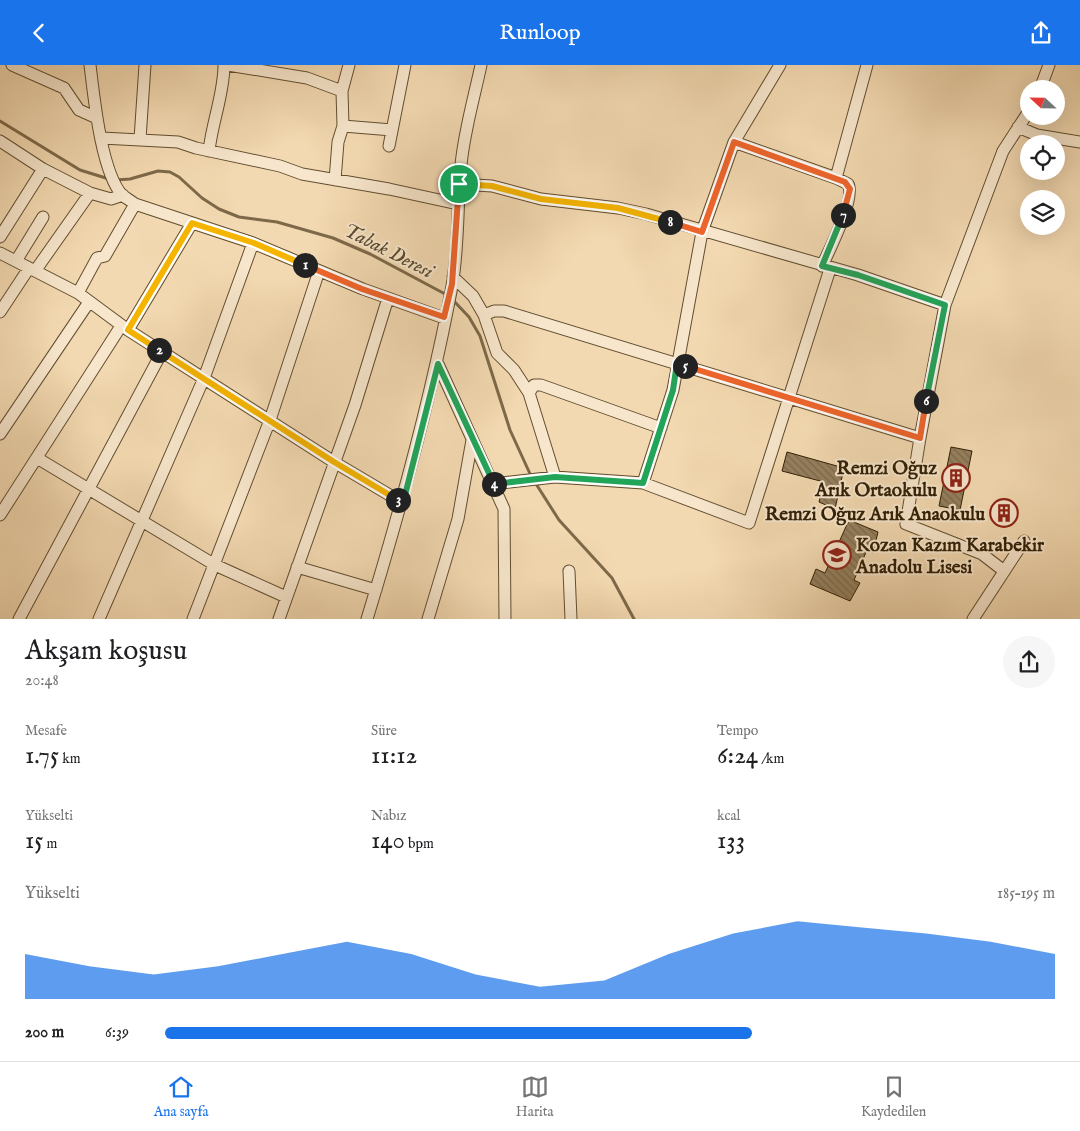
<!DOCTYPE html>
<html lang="tr">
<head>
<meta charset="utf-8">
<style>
  :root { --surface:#fff; --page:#f6f6f6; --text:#202124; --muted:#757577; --line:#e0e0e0; --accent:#1a73e8 }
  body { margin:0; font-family:"IM FELL English",serif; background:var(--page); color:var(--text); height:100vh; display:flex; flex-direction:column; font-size:19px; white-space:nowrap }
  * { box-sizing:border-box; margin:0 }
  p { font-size:16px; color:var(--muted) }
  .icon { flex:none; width:28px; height:28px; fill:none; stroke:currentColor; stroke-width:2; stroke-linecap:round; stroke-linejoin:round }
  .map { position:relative; height:554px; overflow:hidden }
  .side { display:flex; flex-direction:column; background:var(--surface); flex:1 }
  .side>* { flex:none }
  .needle { width:32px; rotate:292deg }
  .buttons { position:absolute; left:1020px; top:15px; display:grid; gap:10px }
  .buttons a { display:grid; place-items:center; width:45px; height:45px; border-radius:50%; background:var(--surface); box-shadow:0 5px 20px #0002; font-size:25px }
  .pin { position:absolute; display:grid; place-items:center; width:42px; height:42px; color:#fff; margin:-21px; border:2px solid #fff; border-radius:50%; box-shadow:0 1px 5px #0007 }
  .km { position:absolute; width:25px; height:25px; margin:-12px; border-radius:50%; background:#222; color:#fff; font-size:14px; line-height:25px; text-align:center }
  .round { display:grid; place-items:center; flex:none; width:52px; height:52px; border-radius:26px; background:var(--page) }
  .overview { display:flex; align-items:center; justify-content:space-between; height:85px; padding:0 25px }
  h1 { font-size:28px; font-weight:600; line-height:38px }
  .metrics { display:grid; grid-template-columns:repeat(3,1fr); gap:8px; height:85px; padding:5px 25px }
  .metrics div { display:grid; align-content:center }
  .metrics b { font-size:25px; font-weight:600 }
  .metrics small { font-size:14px; font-weight:400 }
  .metrics p { font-size:14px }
  .chart { height:140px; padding:10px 25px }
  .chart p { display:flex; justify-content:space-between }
  .chart svg { width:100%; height:90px; margin-top:5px; fill:var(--accent); opacity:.7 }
  ul { padding:0 25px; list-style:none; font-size:16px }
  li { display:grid; grid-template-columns:80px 60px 1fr; align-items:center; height:38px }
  li i { height:12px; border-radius:6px; background:var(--accent) }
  header { display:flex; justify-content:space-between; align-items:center; height:65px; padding:0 25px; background:var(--accent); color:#fff; font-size:22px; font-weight:600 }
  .tabs { display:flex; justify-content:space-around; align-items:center; height:70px; border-top:1px solid var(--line); background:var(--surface); font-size:14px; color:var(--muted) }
  .tabs a { display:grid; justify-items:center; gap:2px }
  .tabs .current { color:var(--accent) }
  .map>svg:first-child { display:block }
</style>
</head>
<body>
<header><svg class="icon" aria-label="back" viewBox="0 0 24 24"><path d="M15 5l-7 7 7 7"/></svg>Runloop<svg class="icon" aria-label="share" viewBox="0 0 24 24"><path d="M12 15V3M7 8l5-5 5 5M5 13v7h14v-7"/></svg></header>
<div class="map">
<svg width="1080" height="554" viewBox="0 0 1080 554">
  <defs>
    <pattern id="building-back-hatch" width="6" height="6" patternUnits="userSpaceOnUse" patternTransform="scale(1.25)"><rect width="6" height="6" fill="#95805e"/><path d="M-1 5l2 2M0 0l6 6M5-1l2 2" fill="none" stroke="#7a684c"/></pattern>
  </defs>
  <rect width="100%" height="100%" fill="#f3d9b1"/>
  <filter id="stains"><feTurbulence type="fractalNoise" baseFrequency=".004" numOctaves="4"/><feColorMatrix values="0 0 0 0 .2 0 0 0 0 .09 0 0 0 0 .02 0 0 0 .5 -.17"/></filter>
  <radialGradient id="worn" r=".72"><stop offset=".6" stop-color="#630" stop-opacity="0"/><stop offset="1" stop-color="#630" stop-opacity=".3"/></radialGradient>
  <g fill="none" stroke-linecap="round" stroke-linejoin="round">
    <!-- stream -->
    <path stroke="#7d6949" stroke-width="3" d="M 0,56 L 80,105 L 109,114
      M 115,115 L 130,114 L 158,106 L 170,107 L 179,112 L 202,133 L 219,144 L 239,152 L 277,157 L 333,173 L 370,189 L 447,230
      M 452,234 L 469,252 L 480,271 L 510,365 L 531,411 L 559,455 L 612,513 L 634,554"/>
  </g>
  <!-- building -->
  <path fill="url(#building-back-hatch)" stroke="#301f05" d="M 951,382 L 972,386 L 960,445 L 939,441 Z
    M 787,387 L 844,403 L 835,444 L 819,437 L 824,417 L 782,406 Z
    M 1002,436 L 1016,450 L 1004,461 L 993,449 L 995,447 L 993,444 Z
    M 849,455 L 878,467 L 873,488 L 867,485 L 854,515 L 860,518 L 850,536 L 810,519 L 816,504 L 825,508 Z"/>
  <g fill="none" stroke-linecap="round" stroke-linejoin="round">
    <defs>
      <path id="minor" d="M 12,0 L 64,23 L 79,45 L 97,53
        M 90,0 C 94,32 101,106 122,130 C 126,133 131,136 135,139 L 253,178 L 363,224 L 444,253
        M 228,0 L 307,13 L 342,26
        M 1040,24 L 1049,0
        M 343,61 L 392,65
        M 1018,62 L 1037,70 L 1080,77
        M 102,73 L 178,77 L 196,83 L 280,101 L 302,109 L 389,124 L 458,139
        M 140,74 L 145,0
        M 0,76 L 43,104 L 90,128 L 111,134 L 123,130
        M 734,77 L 836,113 L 848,119 C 856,132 829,186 822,201
        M 389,81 L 405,0
        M 209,86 C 212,57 224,29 224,0
        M 836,113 L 867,0
        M 335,115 L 338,77 L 343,61 L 342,26 L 349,0
        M 459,119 L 492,121 L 541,134 L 618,143 L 646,149 L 858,210 L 945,240
        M 0,172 L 43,104
        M 0,188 L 78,228 L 128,265 L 334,397 L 403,438
        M 16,196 L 43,152
        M 35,206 L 90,128
        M 453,212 L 473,231 L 484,250 L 497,288 L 514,305 L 529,328 L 555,412
        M 78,228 L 97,193 L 105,191 L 135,139
        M 0,247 L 29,203
        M 484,250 L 494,246 L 504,246 L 920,373
        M 128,265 L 192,158
        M 438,299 L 504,444 L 505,554
        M 529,328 L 534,320 L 541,320 L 661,363
        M 0,369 L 89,237
        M 37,393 L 215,500 L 286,532
        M 643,418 L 673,325 L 702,167 L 734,77 L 780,0
        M 493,419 L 555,412 L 643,418 L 749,458 L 830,204
        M 0,450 L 121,261
        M 297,502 L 376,525
        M 569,506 L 571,554
        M 1004,506 L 982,489 L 906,459 L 920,373 L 945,240 L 1003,86 L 1029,46
        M 19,554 L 162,287
        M 99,554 L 204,313 L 253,178
        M 193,554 L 270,355 L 319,206
        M 279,554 L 355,340 L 388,233
        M 367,554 C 401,443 431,334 452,221 C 459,182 457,140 461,100 C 464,67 474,33 481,0
        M 428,554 L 458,454 L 472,375
        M 973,554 L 1024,476"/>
    </defs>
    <!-- minor casing -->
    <use href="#minor" stroke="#614e30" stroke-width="13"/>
    <!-- minor -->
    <use href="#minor" stroke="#f7e6cc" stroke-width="11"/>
  </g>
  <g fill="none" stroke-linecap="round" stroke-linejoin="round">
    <defs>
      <path id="split-1" d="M 305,200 L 362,224 L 444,252 L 452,219 L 459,119"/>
      <path id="split-2" d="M 159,285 L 128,265 L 192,158 L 254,178 L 305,200"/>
      <path id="split-3" d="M 159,285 L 334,397 L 398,435"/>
      <path id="split-4" d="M 398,435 L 403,438 L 438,299 L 494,419"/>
      <path id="split-5" d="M 494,419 L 555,412 L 643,418 L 673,325 L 677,298 L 685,301"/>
      <path id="split-6" d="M 685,301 L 920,373 L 926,336"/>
      <path id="split-7" d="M 843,150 L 822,201 L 858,210 L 945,240 L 926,336"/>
      <path id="split-8" d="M 670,157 L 702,167 L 734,77 L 845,117 L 850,124 L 843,150"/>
      <path id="split-9" d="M 459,119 L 492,121 L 541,134 L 618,143 L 670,157"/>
    </defs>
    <!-- split-1 casing -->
    <use href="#split-1" stroke="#fff" stroke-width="10"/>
    <!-- split-2 casing -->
    <use href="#split-2" stroke="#fff" stroke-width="10"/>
    <!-- split-3 casing -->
    <use href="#split-3" stroke="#fff" stroke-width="10"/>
    <!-- split-4 casing -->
    <use href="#split-4" stroke="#fff" stroke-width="10"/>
    <!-- split-5 casing -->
    <use href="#split-5" stroke="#fff" stroke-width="10"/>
    <!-- split-6 casing -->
    <use href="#split-6" stroke="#fff" stroke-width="10"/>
    <!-- split-7 casing -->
    <use href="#split-7" stroke="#fff" stroke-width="10"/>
    <!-- split-8 casing -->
    <use href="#split-8" stroke="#fff" stroke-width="10"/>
    <!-- split-9 casing -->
    <use href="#split-9" stroke="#fff" stroke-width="10"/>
    <!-- split-1 -->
    <use href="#split-1" stroke="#f0652b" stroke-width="6"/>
    <!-- split-2 -->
    <use href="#split-2" stroke="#f5b400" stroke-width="6"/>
    <!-- split-3 -->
    <use href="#split-3" stroke="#f5b400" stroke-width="6"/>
    <!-- split-4 -->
    <use href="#split-4" stroke="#22a559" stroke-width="6"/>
    <!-- split-5 -->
    <use href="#split-5" stroke="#22a559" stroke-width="6"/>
    <!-- split-6 -->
    <use href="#split-6" stroke="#f0652b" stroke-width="6"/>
    <!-- split-7 -->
    <use href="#split-7" stroke="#22a559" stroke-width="6"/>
    <!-- split-8 -->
    <use href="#split-8" stroke="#f0652b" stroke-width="6"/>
    <!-- split-9 -->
    <use href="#split-9" stroke="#f5b400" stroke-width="6"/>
  </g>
  <!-- icons -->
  <defs>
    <symbol id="building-ring" viewBox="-11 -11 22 22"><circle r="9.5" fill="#f7e6cc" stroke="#8f2418" stroke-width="1.5"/><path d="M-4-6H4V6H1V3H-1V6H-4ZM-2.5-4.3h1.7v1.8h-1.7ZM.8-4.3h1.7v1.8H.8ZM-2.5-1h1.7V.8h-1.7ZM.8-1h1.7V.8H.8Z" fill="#8f2418"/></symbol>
    <symbol id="school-ring" viewBox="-11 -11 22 22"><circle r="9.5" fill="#f7e6cc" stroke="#8f2418" stroke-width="1.5"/><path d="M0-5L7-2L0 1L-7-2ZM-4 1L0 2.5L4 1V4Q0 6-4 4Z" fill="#8f2418"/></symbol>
  </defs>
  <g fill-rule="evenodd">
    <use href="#building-ring" x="940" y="397" width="32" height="32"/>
    <use href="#building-ring" x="988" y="432" width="32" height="32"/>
    <use href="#school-ring" x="821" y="474" width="32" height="32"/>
  </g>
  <g text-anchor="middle" stroke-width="4" stroke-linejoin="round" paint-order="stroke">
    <!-- poi labels -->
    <g font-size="19" font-weight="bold" fill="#301f05" stroke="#f7e6cc" text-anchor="end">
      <text x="937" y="409">Remzi Oğuz<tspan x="937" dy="22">Arık Ortaokulu</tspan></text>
      <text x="985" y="455">Remzi Oğuz Arık Anaokulu</text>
      <text x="856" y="486" text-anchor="start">Kozan Kazım Karabekir<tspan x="856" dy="22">Anadolu Lisesi</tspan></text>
    </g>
    <!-- water labels -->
    <g font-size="20" font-style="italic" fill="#5d4a2d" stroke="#f7e6cc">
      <text transform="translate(389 185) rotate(27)" y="7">Tabak Deresi</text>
    </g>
  </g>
  <rect width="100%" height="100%" filter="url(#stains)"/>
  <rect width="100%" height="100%" fill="url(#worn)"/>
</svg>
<div class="buttons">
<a><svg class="needle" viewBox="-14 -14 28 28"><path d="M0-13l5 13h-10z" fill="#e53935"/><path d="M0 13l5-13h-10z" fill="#757577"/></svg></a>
<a><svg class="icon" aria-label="locate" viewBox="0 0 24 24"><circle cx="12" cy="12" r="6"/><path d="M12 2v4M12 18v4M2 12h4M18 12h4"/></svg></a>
<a><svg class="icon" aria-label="layers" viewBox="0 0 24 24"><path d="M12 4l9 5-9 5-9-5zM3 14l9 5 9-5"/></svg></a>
</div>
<div class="pin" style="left:459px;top:119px;background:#1e9e55"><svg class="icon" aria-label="arrive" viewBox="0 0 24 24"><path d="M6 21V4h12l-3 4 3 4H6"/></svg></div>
<b class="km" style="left:305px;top:200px">1</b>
<b class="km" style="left:159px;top:285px">2</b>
<b class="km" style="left:398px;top:435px">3</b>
<b class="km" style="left:494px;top:419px">4</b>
<b class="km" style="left:685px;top:301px">5</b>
<b class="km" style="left:926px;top:336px">6</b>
<b class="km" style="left:843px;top:150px">7</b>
<b class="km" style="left:670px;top:157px">8</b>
</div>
<section class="side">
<div class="overview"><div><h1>Akşam koşusu</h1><p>20:48</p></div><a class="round"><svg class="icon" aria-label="share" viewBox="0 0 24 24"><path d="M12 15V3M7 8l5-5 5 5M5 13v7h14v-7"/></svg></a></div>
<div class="metrics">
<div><p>Mesafe</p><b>1.75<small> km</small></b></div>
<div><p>Süre</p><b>11:12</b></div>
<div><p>Tempo</p><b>6:24<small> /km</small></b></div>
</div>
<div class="metrics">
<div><p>Yükselti</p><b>15<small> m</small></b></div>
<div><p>Nabız</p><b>140<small> bpm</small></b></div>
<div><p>kcal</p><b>133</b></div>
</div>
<div class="chart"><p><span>Yükselti</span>185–195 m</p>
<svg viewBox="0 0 160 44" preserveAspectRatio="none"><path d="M0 44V22L10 28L20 32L30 28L40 22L50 16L60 22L70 32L80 38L90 35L100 22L110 12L120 6L130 9L140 12L150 16L160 22V44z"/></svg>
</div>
<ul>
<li><b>200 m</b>6:39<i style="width:66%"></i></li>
</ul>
</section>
<nav class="tabs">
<a class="current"><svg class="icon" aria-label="home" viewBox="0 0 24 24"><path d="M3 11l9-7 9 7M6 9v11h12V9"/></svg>Ana sayfa</a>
<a><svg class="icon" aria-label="map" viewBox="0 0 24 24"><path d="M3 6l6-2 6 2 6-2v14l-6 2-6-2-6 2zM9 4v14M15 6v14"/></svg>Harita</a>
<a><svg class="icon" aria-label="saved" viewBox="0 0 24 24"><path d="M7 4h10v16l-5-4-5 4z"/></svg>Kaydedilen</a>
</nav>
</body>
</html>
